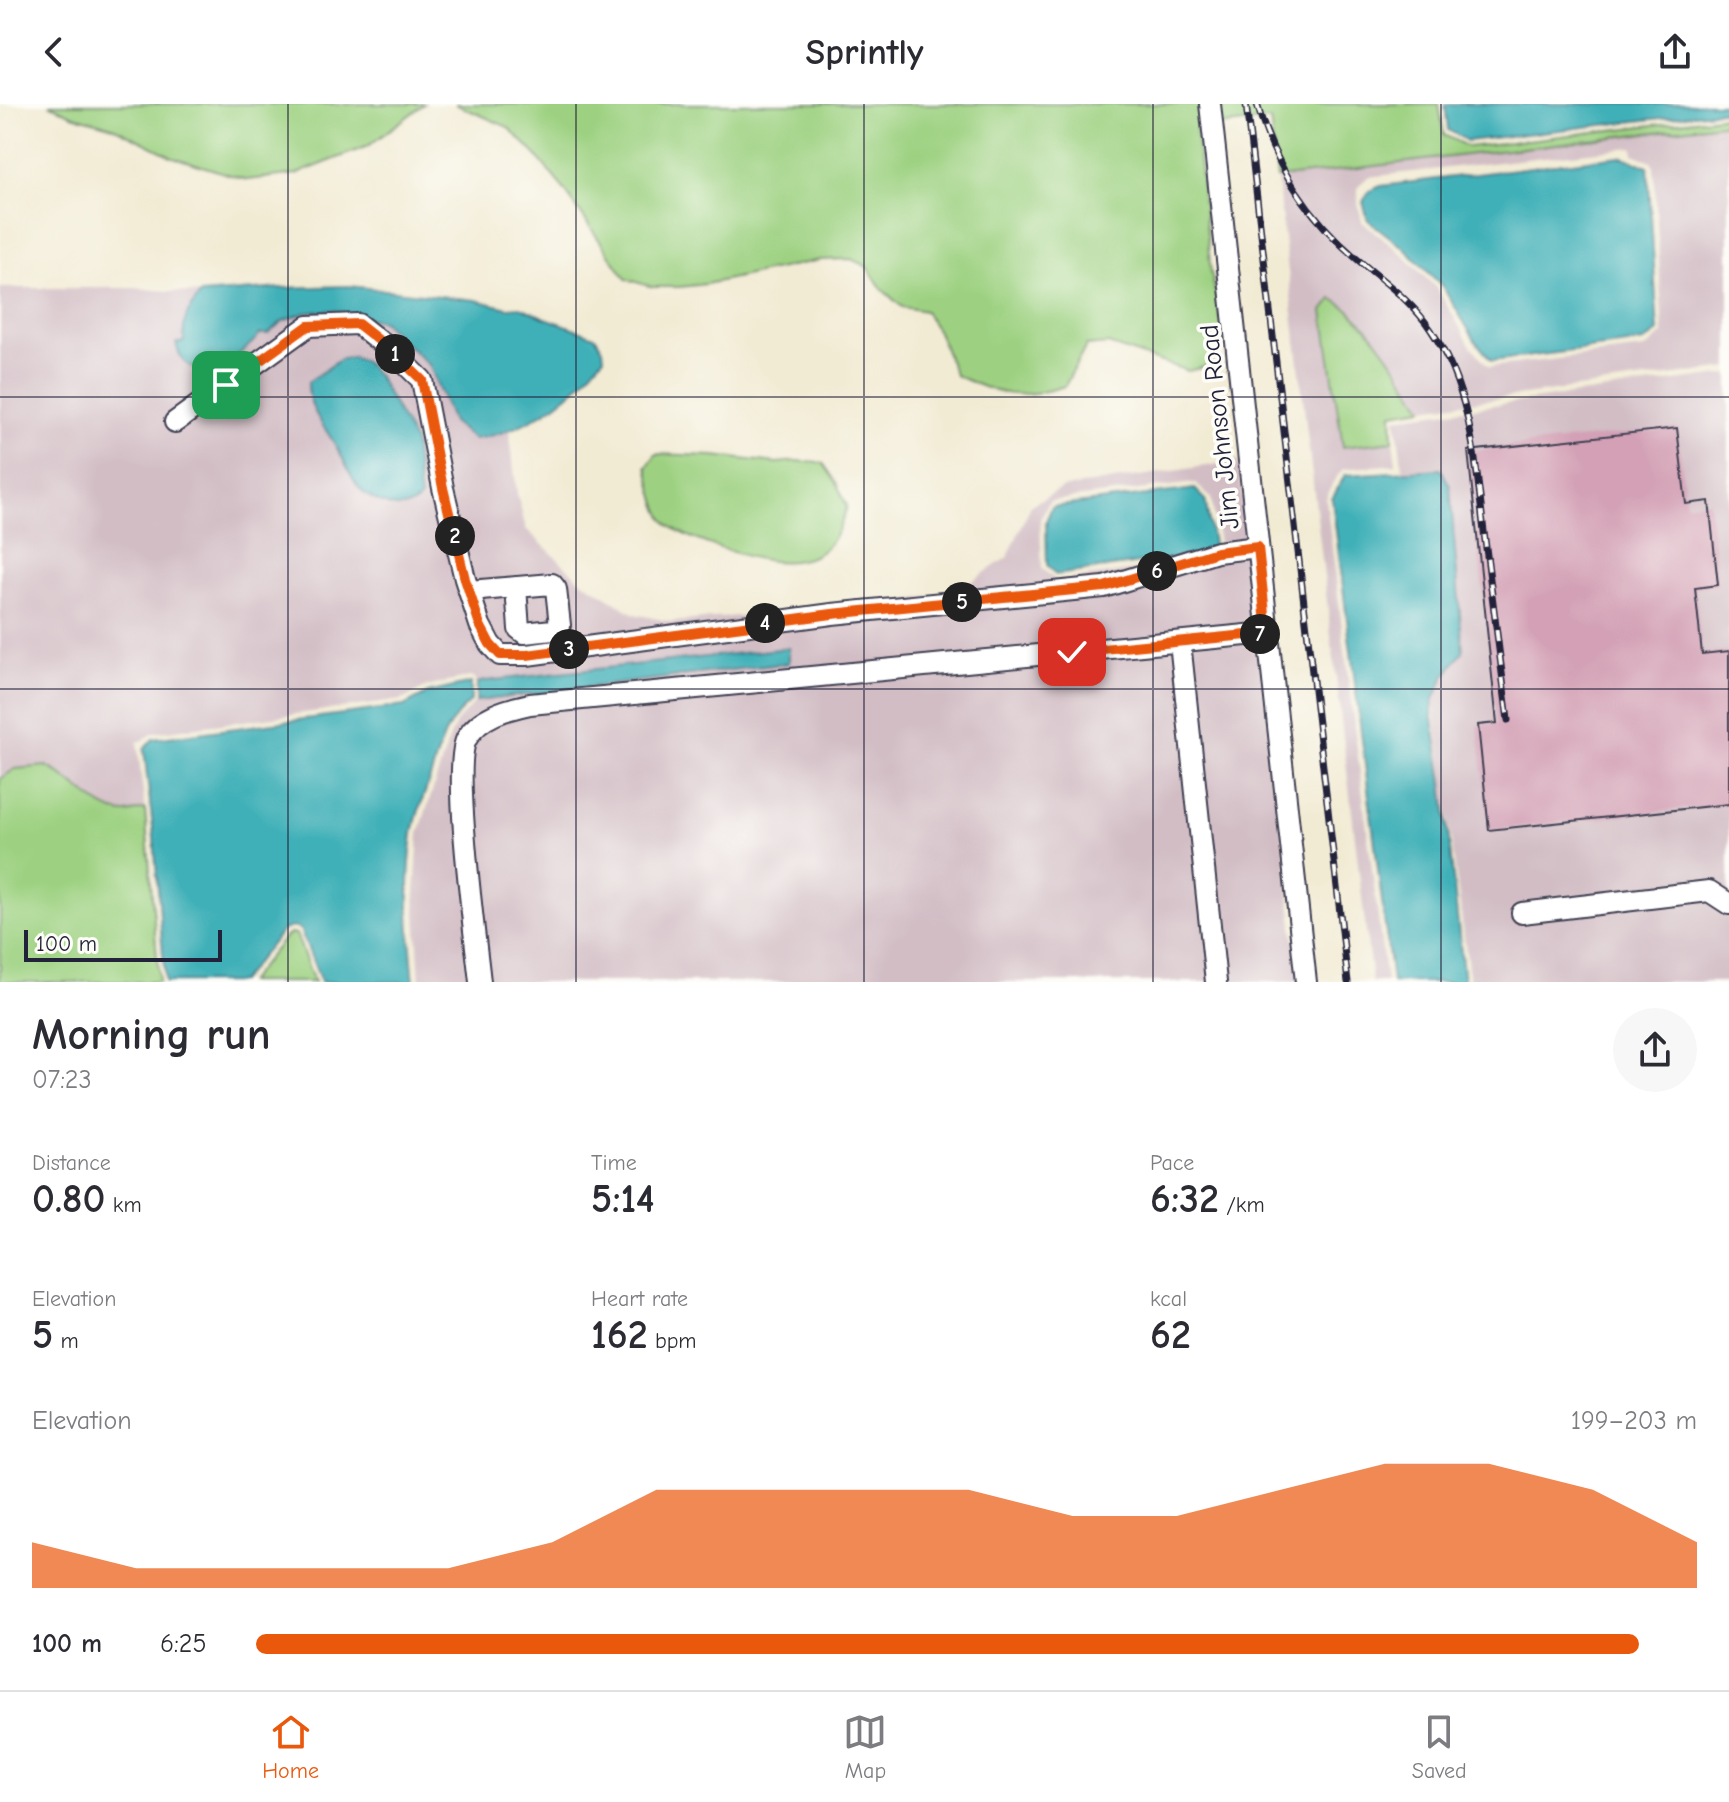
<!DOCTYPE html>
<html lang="en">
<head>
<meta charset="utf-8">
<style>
  :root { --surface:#fff; --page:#f7f7f7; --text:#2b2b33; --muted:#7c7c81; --line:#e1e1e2; --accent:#ea580c }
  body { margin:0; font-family:"Comic Neue",sans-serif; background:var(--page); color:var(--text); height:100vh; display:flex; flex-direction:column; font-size:30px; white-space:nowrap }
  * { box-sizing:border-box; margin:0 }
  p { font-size:26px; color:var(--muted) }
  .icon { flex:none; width:44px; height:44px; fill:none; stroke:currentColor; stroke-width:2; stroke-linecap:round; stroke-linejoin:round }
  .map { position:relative; height:878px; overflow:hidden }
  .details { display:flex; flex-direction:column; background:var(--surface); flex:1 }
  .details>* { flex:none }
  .scale { position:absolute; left:24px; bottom:20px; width:198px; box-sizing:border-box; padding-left:8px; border:4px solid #22223b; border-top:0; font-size:22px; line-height:28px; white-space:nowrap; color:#22223b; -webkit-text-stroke:6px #fdfcf7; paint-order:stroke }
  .pin { position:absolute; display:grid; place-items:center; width:68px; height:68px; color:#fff; margin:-34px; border-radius:16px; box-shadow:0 4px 12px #0006 }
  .km { position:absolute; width:40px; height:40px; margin:-20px; border-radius:50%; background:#222; color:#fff; font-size:22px; line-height:40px; text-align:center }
  .round { display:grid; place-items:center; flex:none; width:84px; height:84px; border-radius:42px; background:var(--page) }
  .overview { display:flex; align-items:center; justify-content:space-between; height:136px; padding:0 32px }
  h1 { font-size:44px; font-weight:700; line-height:60px }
  .figures { display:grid; grid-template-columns:repeat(3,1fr); gap:12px; height:136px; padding:8px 32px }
  .figures div { display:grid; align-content:center }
  .figures b { font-size:40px; font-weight:700 }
  .figures small { font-size:22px; font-weight:400 }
  .figures p { font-size:22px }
  .chart { height:224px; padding:16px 32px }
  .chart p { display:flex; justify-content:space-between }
  .chart svg { width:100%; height:144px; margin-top:8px; fill:var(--accent); opacity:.7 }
  ul { padding:0 32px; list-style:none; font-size:26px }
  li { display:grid; grid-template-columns:128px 96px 1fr; align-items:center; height:60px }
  li i { height:20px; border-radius:10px; background:var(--accent) }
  header { display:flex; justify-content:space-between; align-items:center; height:104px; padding:0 32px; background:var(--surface); font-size:36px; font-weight:700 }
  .menu { display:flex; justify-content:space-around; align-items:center; height:112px; border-top:2px solid var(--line); background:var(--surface); font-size:22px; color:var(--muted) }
  .menu a { display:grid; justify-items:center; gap:4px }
  .menu .active { color:var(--accent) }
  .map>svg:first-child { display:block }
</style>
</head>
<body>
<header><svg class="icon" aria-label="back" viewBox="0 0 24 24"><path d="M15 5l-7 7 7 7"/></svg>Sprintly<svg class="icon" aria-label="share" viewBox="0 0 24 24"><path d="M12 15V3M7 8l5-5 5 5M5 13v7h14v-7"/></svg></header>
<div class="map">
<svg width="1729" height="878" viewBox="0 0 1729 878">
  <rect width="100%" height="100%" fill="#fdfcf7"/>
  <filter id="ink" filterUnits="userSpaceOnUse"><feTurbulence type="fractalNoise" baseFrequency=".0125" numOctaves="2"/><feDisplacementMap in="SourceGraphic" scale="16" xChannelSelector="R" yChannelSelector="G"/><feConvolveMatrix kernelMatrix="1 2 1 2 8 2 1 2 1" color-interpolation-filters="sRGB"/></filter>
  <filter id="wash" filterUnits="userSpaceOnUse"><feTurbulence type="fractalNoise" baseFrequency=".006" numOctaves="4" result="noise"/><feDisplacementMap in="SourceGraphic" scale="32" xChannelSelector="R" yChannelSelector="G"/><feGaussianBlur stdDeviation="1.8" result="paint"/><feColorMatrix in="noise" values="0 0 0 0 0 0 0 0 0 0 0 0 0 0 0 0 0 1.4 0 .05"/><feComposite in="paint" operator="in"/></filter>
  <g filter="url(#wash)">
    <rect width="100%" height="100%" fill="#f2ebd4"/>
    <!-- industrial -->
    <path fill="#d2bdc5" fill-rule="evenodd" d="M 1729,19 L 1729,264 L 1423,304 L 1386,249 L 1323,206 L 1343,343 L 1393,337 L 1396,360 L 1343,365 L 1333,378 L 1326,395 L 1386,878 L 1372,878 L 1277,74 ZM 1633,43 L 1634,50 L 1651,57 L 1654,62 L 1663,230 L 1645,245 L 1489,263 L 1471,242 L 1438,186 L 1401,149 L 1362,118 L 1358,99 L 1358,82 L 1368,73 Z
      M 0,184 L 134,184 L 201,190 L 188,205 L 184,238 L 176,240 L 177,244 L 196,263 L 205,267 L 213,266 L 240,250 L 260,230 L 267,230 L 283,217 L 304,209 L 332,206 L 382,217 L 430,262 L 452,318 L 494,332 L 509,325 L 517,390 L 526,425 L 579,475 L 634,510 L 672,518 L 893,498 L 954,489 L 1008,453 L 1031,401 L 1063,384 L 1238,357 L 1264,560 L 1299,878 L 420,878 L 415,790 L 419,729 L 448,638 L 456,619 L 476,597 L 789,559 L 789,544 L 477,579 L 475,575 L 470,573 L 427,583 L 402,596 L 153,629 L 144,636 L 137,638 L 145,705 L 125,710 L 99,701 L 61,669 L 15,665 L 0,675 ZM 377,271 L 414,337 L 351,373 L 339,347 ZM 1195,379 L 1211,394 L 1220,444 L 1202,457 L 1057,477 L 1042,465 L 1040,415 L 1050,397 Z
      M 1729,270 L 1729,878 L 1470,878 L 1396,314 Z"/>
    <!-- green -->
    <path fill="#9dd181" stroke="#607a5e" stroke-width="2" d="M 49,0 L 424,0 L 368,42 L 297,70 L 247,76 L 173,53 L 113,23 L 72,11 Z
      M 455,0 L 1204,0 L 1206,23 L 1196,25 L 1211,168 L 1223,227 L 1222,244 L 1208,262 L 1188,267 L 1108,240 L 1086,242 L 1065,282 C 1016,297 1000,291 955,271 L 939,230 L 925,207 L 902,203 L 883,186 L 866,162 L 851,155 L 820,156 L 706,180 L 680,183 L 652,183 L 626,175 L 564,85 L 534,49 L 508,23 Z
      M 1217,0 L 1439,0 L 1444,31 L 1468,43 L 1729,12 L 1729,19 L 1277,74 L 1270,16 L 1219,22 Z
      M 1332,195 C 1365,209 1403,273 1423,304 L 1392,309 L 1393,337 L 1343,343 L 1323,207 Z
      M 656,350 L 714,352 L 777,359 L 797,357 L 823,359 L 836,378 L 847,402 C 842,419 835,439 819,449 C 806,458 781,459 766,456 C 745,453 682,434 668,420 C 657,409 651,378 647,363 Z
      M 46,662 C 72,673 99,710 126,709 C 132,709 139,706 145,705 L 159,878 L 0,878 L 0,675 L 15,665 Z
      M 292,829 L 296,830 L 314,878 L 248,878 L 286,832 Z"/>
    <!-- water -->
    <path fill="#3fb0b8" stroke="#30697a" stroke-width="2" d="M 1445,0 L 1729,0 L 1729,6 L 1467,37 L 1448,26 Z
      M 1620,52 L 1648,62 L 1658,228 L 1644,238 L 1492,257 L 1476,238 L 1442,182 L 1404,144 L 1368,116 L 1363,98 L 1369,87 L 1381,82 Z
      M 349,182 L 476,196 L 508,204 L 521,203 L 543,213 L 595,232 L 603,245 L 604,253 C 595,262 588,273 579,281 C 552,308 510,331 473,335 L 452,318 L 430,262 L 382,217 L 332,206 L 304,209 L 283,217 L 267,230 L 260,230 C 241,254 187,291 176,239 L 184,238 C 182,217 187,206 201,190 L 281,184 Z
      M 353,253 L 365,258 L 377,271 L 414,337 L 420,395 C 409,405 398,405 385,400 C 354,390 353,372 338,346 C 326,323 307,306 308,278 L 341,255 Z
      M 1441,365 L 1450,382 L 1463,548 L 1444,573 L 1434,595 L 1432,608 L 1443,678 L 1464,878 L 1392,878 L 1332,395 L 1345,371 Z
      M 1195,385 L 1205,395 L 1214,445 L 1202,450 L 1056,471 L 1047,461 L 1046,417 L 1052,403 Z
      M 789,544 L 789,559 L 476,597 L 477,579 L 485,577 Z
      M 471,579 L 471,597 C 443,622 442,637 431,671 C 425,690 416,710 413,730 C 406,779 409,829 414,878 L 321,878 L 300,825 L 292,823 L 283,826 L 240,878 L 165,878 L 154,734 L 144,645 L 153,635 L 404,602 L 428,589 Z"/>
    <g id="blocks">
      <!-- building -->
      <path fill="#d3a0b5" d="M 1677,324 L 1686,400 L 1709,397 L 1718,481 L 1695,484 L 1702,550 L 1729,547 L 1729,700 L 1489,726 L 1478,621 L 1497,619 L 1468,347 Z"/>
    </g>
  </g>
  <g filter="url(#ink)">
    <use href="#blocks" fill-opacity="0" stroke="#414052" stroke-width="2"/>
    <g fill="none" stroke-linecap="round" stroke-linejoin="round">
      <defs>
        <path id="minor" d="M 1210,0 L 1306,878
          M 175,318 L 308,222 L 358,220 L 391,246 L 422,276 L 443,384 L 465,475 L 480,521 L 490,540 L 500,551 L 527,551 L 832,510 L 1104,483 L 1217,448 L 1258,443
          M 469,487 L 552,480 L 556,485 L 560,521 L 553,526 L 524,529 L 519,525 L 516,483
          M 1180,538 L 1216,878
          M 1522,809 L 1709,787 L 1729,800
          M 480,878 C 476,838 451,661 467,634 C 480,612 507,605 530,600 L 1267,529"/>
      </defs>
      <!-- minor casing -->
      <use href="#minor" stroke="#414052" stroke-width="24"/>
      <!-- minor -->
      <use href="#minor" stroke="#fff" stroke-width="20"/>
      <defs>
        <path id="rail" d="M 1246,0 L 1348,878
          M 1257,0 C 1274,61 1309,114 1357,155 C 1384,178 1412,197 1431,226 C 1473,288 1476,365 1485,436 C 1493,496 1500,556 1508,616"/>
      </defs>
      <!-- rail casing -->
      <use href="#rail" stroke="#22223b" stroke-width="7"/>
      <!-- rail -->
      <use href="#rail" stroke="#fdfcf7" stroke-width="4" stroke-dasharray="12" stroke-linecap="butt"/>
    </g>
  </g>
  <g fill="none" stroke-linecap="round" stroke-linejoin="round" filter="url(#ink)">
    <defs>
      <path id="route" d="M 226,281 L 308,222 L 358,220 L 391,246 L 422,276 L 443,384 L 465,475 L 480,521 L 490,540 L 500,551 L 527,551 L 832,510 L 1104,483 L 1217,448 L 1258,443 L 1267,529 L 1072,548"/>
    </defs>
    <!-- route casing -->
    <use href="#route" stroke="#fff" stroke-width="16"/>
    <!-- route -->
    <use href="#route" stroke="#ea580c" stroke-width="10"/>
  </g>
  <!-- grid -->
  <path fill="none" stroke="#22223b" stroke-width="2" stroke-opacity="0.55" d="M 288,0 L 288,878M 576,0 L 576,878M 864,0 L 864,878M 1153,0 L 1153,878M 1441,0 L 1441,878M 0,293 L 1729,293M 0,585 L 1729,585"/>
  <g text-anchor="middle" stroke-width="7" stroke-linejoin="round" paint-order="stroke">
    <!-- street labels -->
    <g font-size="26" fill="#22223b" stroke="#fdfcf7">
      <text transform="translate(1219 323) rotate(-96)" y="9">Jim Johnson Road</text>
    </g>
  </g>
</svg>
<div class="scale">100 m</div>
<div class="pin" style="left:226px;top:281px;background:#1e9e55"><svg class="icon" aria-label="arrive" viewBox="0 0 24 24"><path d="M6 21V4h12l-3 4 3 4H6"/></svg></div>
<div class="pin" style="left:1072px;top:548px;background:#d93025"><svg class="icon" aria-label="check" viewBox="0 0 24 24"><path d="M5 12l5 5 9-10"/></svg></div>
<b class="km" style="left:395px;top:250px">1</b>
<b class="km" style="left:455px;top:432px">2</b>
<b class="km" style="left:569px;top:545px">3</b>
<b class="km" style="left:765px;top:519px">4</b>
<b class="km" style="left:962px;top:498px">5</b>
<b class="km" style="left:1157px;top:467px">6</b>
<b class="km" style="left:1260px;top:530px">7</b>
</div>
<section class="details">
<div class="overview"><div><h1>Morning run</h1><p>07:23</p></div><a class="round"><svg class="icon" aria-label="share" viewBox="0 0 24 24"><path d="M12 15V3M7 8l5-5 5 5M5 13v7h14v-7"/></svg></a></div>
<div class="figures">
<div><p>Distance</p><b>0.80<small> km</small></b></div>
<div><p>Time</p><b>5:14</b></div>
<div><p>Pace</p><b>6:32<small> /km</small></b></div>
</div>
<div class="figures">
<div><p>Elevation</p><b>5<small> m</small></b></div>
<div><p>Heart rate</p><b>162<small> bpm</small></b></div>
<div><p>kcal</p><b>62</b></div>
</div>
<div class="chart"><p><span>Elevation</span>199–203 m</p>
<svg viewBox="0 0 160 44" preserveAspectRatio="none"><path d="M0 44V30L10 38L20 38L30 38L40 38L50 30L60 14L70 14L80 14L90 14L100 22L110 22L120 14L130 6L140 6L150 14L160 30V44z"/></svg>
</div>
<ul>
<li><b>100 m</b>6:25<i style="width:96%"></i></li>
</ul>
</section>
<nav class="menu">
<a class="active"><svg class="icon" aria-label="home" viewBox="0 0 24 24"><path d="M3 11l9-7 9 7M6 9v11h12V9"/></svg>Home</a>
<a><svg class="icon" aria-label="map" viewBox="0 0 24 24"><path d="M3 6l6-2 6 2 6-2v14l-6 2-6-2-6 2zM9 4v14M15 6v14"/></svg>Map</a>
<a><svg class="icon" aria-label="saved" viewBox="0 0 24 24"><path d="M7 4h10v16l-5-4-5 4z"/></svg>Saved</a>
</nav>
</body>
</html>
